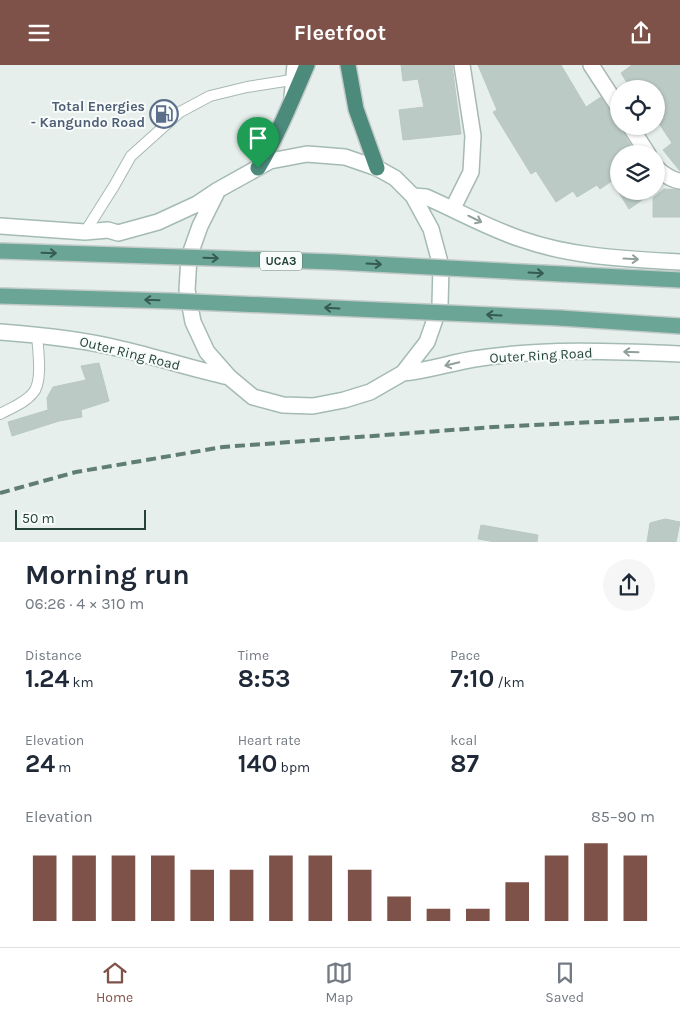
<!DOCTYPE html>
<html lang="en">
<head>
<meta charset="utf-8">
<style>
  :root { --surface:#fff; --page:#f6f6f7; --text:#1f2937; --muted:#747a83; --line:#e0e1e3; --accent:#7f5249 }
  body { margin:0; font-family:Karla,sans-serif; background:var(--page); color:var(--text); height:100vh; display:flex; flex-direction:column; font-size:19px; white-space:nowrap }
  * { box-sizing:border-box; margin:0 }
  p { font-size:16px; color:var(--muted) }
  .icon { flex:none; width:28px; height:28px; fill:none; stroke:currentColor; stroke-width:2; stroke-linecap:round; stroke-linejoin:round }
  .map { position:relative; height:477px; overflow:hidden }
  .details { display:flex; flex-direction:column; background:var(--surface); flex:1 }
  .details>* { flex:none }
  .tools { position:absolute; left:610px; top:15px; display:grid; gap:10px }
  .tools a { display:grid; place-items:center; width:55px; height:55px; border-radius:50%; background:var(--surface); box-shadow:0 1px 4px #0004; font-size:25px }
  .scale { position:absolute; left:15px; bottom:12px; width:131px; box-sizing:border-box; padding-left:5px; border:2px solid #24423a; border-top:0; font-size:14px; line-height:18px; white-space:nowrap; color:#24423a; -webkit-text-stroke:4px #f7fbf9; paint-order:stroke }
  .pin { position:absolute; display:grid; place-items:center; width:42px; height:42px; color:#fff; margin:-51px -21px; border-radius:50% 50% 50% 0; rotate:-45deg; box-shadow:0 0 5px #0007 }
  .pin .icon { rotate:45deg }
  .round { display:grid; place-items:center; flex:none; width:52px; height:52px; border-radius:26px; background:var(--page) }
  .headline { display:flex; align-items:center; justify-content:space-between; height:85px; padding:0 25px }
  h1 { font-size:28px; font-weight:700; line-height:38px }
  .figures { display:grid; grid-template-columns:repeat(3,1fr); gap:8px; height:85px; padding:5px 25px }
  .figures div { display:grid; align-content:center }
  .figures b { font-size:25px; font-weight:700 }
  .figures small { font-size:14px; font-weight:400 }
  .figures p { font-size:14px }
  .chart { height:140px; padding:10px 25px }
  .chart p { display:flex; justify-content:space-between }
  .chart svg { width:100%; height:90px; margin-top:5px; stroke:var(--accent); stroke-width:6 }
  header { display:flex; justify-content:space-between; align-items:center; height:65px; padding:0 25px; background:var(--accent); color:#fff; font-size:22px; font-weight:700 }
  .dock { display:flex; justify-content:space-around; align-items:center; height:70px; border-top:1px solid var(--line); background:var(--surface); font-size:14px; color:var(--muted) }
  .dock a { display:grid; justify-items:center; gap:2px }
  .dock .on { color:var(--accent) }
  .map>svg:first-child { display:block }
</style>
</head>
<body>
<header><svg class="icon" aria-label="menu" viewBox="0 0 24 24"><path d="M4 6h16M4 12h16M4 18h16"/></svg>Fleetfoot<svg class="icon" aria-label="share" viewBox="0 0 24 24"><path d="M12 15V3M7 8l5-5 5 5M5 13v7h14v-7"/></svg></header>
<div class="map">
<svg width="680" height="477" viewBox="0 0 680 477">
  <rect width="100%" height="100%" fill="#e6efeb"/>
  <!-- building -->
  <path fill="#bbcac4" stroke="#b8c9c2" d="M 401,0 L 452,0 L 461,69 L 403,75 L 399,45 L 424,42 L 418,14 L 403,16 Z
    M 478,0 L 561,0 L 586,42 L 601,32 L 636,89 L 619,89 L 619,111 L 600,124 L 597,120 L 577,132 L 573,126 L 556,137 L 536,106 L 531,109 L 493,47 L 497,45 Z
    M 632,0 L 680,0 L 680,106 L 663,85 L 672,78 L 656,54 L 656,24 L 631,24 L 621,8 Z
    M 664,124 L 680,125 L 680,152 L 653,152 L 653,133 Z
    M 618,126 L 655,126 L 629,144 Z
    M 99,298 L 109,336 L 81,345 L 82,352 L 59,356 L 12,371 L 8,357 L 48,345 L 47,333 L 53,322 L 86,315 L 81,301 Z
    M 665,454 L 680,457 L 676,477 L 647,477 L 650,458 Z
    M 481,460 L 538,470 L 537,477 L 496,477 L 478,474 Z"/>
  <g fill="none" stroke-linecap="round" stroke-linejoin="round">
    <defs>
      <path id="service" d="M 85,167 L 114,121 L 131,91 L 180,47 L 210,31 L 247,22 L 298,14
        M 0,349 C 11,343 25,338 33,328 C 43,317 38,285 37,270"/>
      <path id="minor" d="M 591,0 L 619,43
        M 292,32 L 295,0
        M 630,61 L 648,89
        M 656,102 C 661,108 672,115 680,116
        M 453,143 L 471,107 L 473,71 L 462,0"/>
      <path id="secondary" d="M 413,131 L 426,132 C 458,146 488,163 521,174 C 572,192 626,194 680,197
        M 0,161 L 85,167 L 108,165 L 118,168 L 158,157 L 197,139 L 218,125 L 270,96 L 307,89 L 345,92 L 377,103 L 395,113 L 413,131 L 431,164 L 441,201 L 440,240 L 427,277 L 403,308 L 370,327 L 344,335 L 313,341 L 283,340 L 253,332 L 229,312 L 207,287 L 193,257 L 187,225 L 189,192 L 200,161 L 218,125
        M 0,267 C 41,270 81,274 121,284 C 157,292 192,304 229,312
        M 403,308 C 428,306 450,298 474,294 C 542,283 612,286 680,289"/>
      <path id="primary" d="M 562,209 L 680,215
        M 560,253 L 680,261"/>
      <path id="trunk" d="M 348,0 L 356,44 L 377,103
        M 258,103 C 278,70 292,35 307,0"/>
    </defs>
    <!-- service casing -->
    <use href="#service" stroke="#a8b8b2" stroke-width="12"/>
    <!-- minor casing -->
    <use href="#minor" stroke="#a8b8b2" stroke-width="18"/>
    <!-- secondary casing -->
    <use href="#secondary" stroke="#a4bbb3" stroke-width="18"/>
    <!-- primary casing -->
    <use href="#primary" stroke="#c2cac8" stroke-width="18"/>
    <!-- trunk casing -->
    <use href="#trunk" stroke="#c2cac8" stroke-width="18"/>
    <!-- service -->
    <use href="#service" stroke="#fff" stroke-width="10"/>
    <!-- minor -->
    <use href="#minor" stroke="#fff" stroke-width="15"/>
    <!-- secondary -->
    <use href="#secondary" stroke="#fff" stroke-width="15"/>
    <!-- primary -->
    <use href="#primary" stroke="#6aa596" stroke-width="15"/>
    <!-- trunk -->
    <use href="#trunk" stroke="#4c8a7c" stroke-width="15"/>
    <!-- rail -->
    <path stroke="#5f7d75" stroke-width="4" stroke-dasharray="10 5" stroke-linecap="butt" d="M 0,428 L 76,407 L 223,382 L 493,362 L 680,353"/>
    <defs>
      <path id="primary-bridge" d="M 0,186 L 335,197 L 562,209
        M 0,231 L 172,236 L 560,253"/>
    </defs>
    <!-- primary-bridge casing -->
    <use href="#primary-bridge" stroke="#c2cac8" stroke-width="18" stroke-linecap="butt"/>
    <!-- primary-bridge -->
    <use href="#primary-bridge" stroke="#6aa596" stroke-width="15"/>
  </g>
  <!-- one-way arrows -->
  <defs><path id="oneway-shaft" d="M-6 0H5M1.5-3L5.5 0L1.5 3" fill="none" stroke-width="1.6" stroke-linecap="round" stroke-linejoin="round" transform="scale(1.25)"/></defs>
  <g stroke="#92a09c">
    <use href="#oneway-shaft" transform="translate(475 154) rotate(26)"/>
    <use href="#oneway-shaft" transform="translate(631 194) rotate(3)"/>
    <use href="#oneway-shaft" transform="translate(631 287) rotate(-178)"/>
    <use href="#oneway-shaft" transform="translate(452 299) rotate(166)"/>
  </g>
  <g stroke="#365b51">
    <use href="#oneway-shaft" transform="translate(49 188) rotate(2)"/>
    <use href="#oneway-shaft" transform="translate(211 193) rotate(2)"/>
    <use href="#oneway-shaft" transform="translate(374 199) rotate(3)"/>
    <use href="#oneway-shaft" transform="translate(536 208) rotate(3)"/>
    <use href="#oneway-shaft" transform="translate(152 235) rotate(-178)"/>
    <use href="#oneway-shaft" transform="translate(332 243) rotate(-177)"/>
    <use href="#oneway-shaft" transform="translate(494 250) rotate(-177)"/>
  </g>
  <!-- icons -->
  <defs>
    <symbol id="fuel-ring" viewBox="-11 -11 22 22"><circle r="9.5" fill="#f7fbf9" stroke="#5c6f8a" stroke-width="1.5"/><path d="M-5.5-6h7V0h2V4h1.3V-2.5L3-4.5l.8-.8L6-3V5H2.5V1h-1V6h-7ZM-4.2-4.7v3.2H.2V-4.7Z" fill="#5c6f8a"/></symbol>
  </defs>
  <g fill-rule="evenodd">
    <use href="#fuel-ring" x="148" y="33" width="32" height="32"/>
  </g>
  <g text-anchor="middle" stroke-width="4" stroke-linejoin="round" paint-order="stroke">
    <!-- shield labels -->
    <rect fill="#f7fbf9" stroke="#637a73" stroke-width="1" x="260" y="186.5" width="42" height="19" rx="4"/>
    <g font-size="12" font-weight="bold" fill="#24423a">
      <text x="281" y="200">UCA3</text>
    </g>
    <!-- service labels -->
    <g font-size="14" font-weight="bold" fill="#4e5e75" stroke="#f7fbf9" text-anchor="end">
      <text x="145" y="46">Total Energies<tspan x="145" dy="16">- Kangundo Road</tspan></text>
    </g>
    <!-- street labels -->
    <g font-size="14" fill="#24423a" stroke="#f7fbf9">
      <text transform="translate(130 288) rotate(14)" y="5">Outer Ring Road</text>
      <text transform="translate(541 290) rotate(-3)" y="5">Outer Ring Road</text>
    </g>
  </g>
</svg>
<div class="tools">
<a><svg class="icon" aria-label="locate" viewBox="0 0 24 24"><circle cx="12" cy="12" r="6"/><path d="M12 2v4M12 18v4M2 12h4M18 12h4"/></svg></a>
<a><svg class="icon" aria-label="layers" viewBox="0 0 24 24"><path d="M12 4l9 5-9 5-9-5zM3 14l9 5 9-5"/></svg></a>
</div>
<div class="scale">50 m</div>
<div class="pin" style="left:258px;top:103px;background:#1e9e55"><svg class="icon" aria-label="arrive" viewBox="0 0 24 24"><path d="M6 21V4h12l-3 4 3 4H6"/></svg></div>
</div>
<section class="details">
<div class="headline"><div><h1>Morning run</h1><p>06:26 · 4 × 310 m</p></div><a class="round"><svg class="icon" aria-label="share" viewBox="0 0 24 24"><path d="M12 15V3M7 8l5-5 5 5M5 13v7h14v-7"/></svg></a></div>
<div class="figures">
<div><p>Distance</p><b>1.24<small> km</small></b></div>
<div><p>Time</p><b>8:53</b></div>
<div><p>Pace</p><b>7:10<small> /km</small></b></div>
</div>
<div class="figures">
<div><p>Elevation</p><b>24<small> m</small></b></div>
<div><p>Heart rate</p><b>140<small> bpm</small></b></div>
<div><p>kcal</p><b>87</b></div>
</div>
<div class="chart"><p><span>Elevation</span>85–90 m</p>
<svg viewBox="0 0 160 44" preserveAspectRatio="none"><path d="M5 44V12M15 44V12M25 44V12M35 44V12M45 44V19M55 44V19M65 44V12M75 44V12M85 44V19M95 44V32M105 44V38M115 44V38M125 44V25M135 44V12M145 44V6M155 44V12"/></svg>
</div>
</section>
<nav class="dock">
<a class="on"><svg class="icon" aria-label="home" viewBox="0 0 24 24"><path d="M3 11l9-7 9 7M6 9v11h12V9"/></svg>Home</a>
<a><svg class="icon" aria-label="map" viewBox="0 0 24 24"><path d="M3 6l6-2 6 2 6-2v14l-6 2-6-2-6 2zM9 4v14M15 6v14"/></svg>Map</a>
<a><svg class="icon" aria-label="saved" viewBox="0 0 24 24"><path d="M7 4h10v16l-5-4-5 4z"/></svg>Saved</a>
</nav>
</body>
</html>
